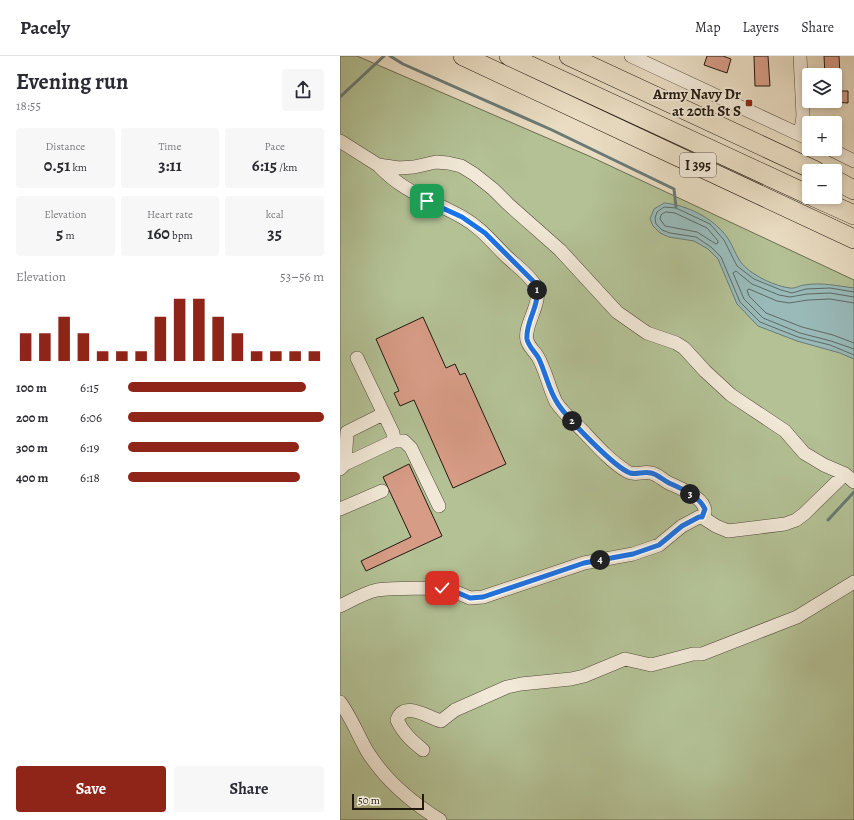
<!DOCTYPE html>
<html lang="en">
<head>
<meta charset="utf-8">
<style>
  :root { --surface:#fff; --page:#f7f7f7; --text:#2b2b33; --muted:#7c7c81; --line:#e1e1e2; --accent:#8f2418 }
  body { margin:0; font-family:Alegreya,serif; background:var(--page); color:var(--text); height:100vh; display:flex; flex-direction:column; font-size:15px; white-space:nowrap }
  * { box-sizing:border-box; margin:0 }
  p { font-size:13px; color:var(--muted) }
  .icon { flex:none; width:22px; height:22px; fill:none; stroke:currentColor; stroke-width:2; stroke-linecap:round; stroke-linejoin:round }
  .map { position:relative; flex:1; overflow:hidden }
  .sheet { display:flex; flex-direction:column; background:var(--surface); width:340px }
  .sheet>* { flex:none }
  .fabs { position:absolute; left:462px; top:12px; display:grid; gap:8px }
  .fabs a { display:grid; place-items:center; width:40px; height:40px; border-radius:4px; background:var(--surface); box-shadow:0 2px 6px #0003; font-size:20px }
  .scale { position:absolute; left:12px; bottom:10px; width:72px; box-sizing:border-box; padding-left:4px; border:2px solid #21190f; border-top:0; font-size:11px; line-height:14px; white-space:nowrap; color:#21190f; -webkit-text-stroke:3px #f1e8d7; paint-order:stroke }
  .pin { position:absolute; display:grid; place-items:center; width:34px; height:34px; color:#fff; margin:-17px; border-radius:8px; box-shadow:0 2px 6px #0006 }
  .km { position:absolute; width:20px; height:20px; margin:-10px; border-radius:50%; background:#222; color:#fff; font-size:11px; line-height:20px; text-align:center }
  .round { display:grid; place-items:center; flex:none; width:42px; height:42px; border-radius:4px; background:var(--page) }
  .head { display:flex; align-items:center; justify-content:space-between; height:68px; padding:0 16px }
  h1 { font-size:22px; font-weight:600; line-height:30px }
  .figures { display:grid; grid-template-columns:repeat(3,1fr); gap:6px; height:68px; padding:4px 16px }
  .figures div { display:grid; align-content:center; border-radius:4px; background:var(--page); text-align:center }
  .figures b { font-size:17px; font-weight:600 }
  .figures small { font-size:11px; font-weight:400 }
  .figures p { font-size:11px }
  .chart { height:112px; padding:8px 16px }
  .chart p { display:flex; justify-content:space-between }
  .chart svg { width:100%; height:72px; margin-top:4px; stroke:var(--accent); stroke-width:6 }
  .button { display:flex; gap:8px; margin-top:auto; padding:8px 16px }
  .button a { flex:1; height:46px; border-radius:4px; background:var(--accent); color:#fff; font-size:16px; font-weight:600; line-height:46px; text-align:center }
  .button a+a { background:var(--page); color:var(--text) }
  ul { padding:0 16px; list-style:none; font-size:13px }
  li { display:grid; grid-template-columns:64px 48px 1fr; align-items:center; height:30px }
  li i { height:10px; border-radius:5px; background:var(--accent) }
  header { display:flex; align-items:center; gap:24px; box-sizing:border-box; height:56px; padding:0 20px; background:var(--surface); border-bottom:1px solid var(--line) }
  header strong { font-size:19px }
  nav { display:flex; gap:22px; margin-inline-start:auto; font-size:14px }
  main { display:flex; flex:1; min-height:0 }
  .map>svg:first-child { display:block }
</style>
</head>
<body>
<header>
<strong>Pacely</strong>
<nav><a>Map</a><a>Layers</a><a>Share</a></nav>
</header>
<main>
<section class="sheet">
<div class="head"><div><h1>Evening run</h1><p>18:55</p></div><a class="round"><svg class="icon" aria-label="share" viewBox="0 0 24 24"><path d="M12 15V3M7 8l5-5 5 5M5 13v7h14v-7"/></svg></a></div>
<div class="figures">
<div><p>Distance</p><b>0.51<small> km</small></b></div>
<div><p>Time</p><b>3:11</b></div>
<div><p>Pace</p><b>6:15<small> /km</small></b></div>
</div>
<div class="figures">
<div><p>Elevation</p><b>5<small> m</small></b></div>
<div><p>Heart rate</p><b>160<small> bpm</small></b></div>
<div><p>kcal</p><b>35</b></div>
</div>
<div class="chart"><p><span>Elevation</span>53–56 m</p>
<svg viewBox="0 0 160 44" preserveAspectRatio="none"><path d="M5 44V27M15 44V27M25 44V17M35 44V27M45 44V38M55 44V38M65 44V38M75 44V17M85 44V6M95 44V6M105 44V17M115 44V27M125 44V38M135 44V38M145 44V38M155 44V38"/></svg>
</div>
<ul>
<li><b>100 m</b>6:15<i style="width:91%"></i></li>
<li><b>200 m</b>6:06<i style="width:100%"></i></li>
<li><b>300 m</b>6:19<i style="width:87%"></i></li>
<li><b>400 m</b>6:18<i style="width:88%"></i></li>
</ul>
<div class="button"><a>Save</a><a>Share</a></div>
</section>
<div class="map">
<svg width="514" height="764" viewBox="0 0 514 764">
  <rect width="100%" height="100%" fill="#e9dcc2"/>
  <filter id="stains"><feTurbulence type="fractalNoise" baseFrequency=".005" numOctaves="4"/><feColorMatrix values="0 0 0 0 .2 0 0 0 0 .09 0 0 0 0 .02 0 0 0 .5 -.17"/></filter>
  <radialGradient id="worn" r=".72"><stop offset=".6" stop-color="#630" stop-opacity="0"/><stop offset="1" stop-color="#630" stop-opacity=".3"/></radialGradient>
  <!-- green -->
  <path fill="#b3c195" stroke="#6a6d52" d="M 0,0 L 17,0 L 249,100 L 514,224 L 514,764 L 0,764 Z"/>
  <!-- water -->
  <path fill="#99bab9" stroke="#697a75" d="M 324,147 C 347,149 373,162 387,181 C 398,198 396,207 416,219 C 425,225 440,231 450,232 C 455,233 460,229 465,229 C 481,226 498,230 514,232 L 514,303 L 500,297 L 457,285 L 418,270 L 397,248 L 378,203 L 368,193 L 354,185 L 329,181 L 320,177 L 313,170 L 310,163 L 314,153 Z"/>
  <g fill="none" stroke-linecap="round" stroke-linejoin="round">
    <!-- shore -->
    <path stroke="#5d6a64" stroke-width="1" d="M 326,156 L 335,157 L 367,172 L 378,185 L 378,187 L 376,188 L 357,176 L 325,170 L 320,163 L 321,159 Z
      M 514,236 L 490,232 L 466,233 L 452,237 L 441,234 L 414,223 L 397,210 L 384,184 L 370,168 L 336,152 L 324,151 L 317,156 L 315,162 L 316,168 L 322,174 L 330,177 L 356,181 L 371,191 L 381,201 L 400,246 L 420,266 L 458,281 L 490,289 L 514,299
      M 514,241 L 490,237 L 467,238 L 450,241 L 439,239 L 412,228 L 396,215 L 393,217 L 404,243 L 423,262 L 460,277 L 491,285 L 514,293
      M 514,247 L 490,243 L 468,244 L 449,247 L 437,245 L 409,233 L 407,234 L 409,240 L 426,257 L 462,271 L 493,279 L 514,287"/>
    <!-- stream -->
    <path stroke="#697a75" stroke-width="3" d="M 50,0 L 63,8 L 212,74 L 334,133 L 336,151
      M 0,41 L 44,0
      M 488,464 L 514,436"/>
  </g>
  <!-- building -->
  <path fill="#d79c86" stroke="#21190f" d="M 367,0 L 383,0 L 391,3 L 387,17 L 364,9 Z
    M 414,0 L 428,0 L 430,30 L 415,30 Z
    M 484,0 L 499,0 L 500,19 L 485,19 Z
    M 495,35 L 508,35 L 508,47 L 495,46 Z
    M 83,261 L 106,312 L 115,308 L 120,319 L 125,317 L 166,408 L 113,432 L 74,344 L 60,350 L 54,337 L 59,335 L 36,283 Z
    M 69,408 L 102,480 L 26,515 L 21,505 L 71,481 L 43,421 Z"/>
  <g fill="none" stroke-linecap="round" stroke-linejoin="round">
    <defs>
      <path id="minor" d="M 291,0 L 469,83
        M 460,0 L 463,60 L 460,79
        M 0,85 L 38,109 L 59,112 L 74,111 L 96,106 L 108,107 L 121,110 L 134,118 L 153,133 L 168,148 L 220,194 L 277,256 L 307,277 L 336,287 L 344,292 L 365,315 L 391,339 L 445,375 L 464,397 L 484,409 L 505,418 L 514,426
        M 490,93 L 514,105
        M 38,109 C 63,136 91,144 122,161 C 140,171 151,185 165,199 C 174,208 185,215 193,226 C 207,243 183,267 187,284 C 188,290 195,296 198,301 C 206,315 209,332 216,346 C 223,357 234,366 243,375 C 256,389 271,406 288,416 C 295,420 303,415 311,417 C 317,418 322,423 327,426 C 338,432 366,441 365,456 L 362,461
        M 17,302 L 53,377 L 54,385
        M 5,408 L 54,385 L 64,385 L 71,392 L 99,450
        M 0,413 L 5,408 L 7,376 L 43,358
        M 0,453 L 42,435
        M 0,550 C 12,544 24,537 37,534 C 58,531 81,533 102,532 L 109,533 L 130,542 L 143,541 L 244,507 L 293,498 L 319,489 L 342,470 L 359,461 L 362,461 L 376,470 L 388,475 L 445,468 L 456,464 L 464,458 L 505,418
        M 0,646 C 11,661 18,679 27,695 C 45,724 71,746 100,764
        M 83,694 C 72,685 63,677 57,664 C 64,644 87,661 101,665 L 115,654 L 167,631 L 181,628 L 231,623 L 244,620 L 285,603 L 311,609 L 353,598 L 362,598 L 457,561 L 514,526"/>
      <path id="highway" d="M 123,0 L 514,183
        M 169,0 L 469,139
        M 229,0 L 476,115
        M 495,124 L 514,134
        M 474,141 L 514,159"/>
    </defs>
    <!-- minor casing -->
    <use href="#minor" stroke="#534a3c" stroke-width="14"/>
    <!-- highway casing -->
    <use href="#highway" stroke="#21190f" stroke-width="20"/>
    <!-- minor -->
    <use href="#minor" stroke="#f1e8d7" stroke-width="13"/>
    <!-- highway -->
    <use href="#highway" stroke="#e9dcc2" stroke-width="19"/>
  </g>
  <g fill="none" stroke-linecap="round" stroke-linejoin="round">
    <defs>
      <path id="route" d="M 87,145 L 122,161 L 145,177 L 195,227 C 203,247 185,264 187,283 C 188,290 196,297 199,303 C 206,318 209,335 218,348 C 228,363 274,411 290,417 C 297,419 303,415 311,417 C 317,418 323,424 329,427 C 342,433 358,439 365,453 L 362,461 L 359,461 L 342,470 L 319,489 L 293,498 L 244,507 L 143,541 L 130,542 L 109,533 L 102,532"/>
    </defs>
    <!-- route casing -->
    <use href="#route" stroke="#fff" stroke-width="8"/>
    <!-- route -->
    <use href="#route" stroke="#1a73e8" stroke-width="5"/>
  </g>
  <!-- markers -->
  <rect fill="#8f2418" stroke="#f1e8d7" stroke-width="1.5" x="405" y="43" width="8" height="8" rx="2"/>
  <g text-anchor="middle" stroke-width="3.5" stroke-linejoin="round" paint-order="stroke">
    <!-- shield labels -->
    <rect fill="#f1e8d7" stroke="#5f574b" stroke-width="1" x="340" y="97" width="36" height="24" rx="3"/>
    <g font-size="14" font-weight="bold" fill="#21190f">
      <text x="358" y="114">I 395</text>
    </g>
    <!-- poi labels -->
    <g font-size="15" font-weight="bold" fill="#21190f" stroke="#f1e8d7" text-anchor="end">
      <text x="401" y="43">Army Navy Dr<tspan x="401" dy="17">at 20th St S</tspan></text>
    </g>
  </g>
  <rect width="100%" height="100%" filter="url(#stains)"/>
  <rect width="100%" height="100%" fill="url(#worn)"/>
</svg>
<div class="fabs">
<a><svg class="icon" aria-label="layers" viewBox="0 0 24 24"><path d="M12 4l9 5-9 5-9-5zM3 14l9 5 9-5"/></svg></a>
<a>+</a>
<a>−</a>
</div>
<div class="scale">50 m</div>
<div class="pin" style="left:87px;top:145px;background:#1e9e55"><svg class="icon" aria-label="arrive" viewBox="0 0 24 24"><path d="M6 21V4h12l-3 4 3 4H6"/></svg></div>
<div class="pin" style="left:102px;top:532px;background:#d93025"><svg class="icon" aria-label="check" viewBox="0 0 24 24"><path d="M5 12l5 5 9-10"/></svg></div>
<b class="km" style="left:197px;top:234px">1</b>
<b class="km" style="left:232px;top:365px">2</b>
<b class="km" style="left:350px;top:438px">3</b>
<b class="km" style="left:260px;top:504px">4</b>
</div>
</main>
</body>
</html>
